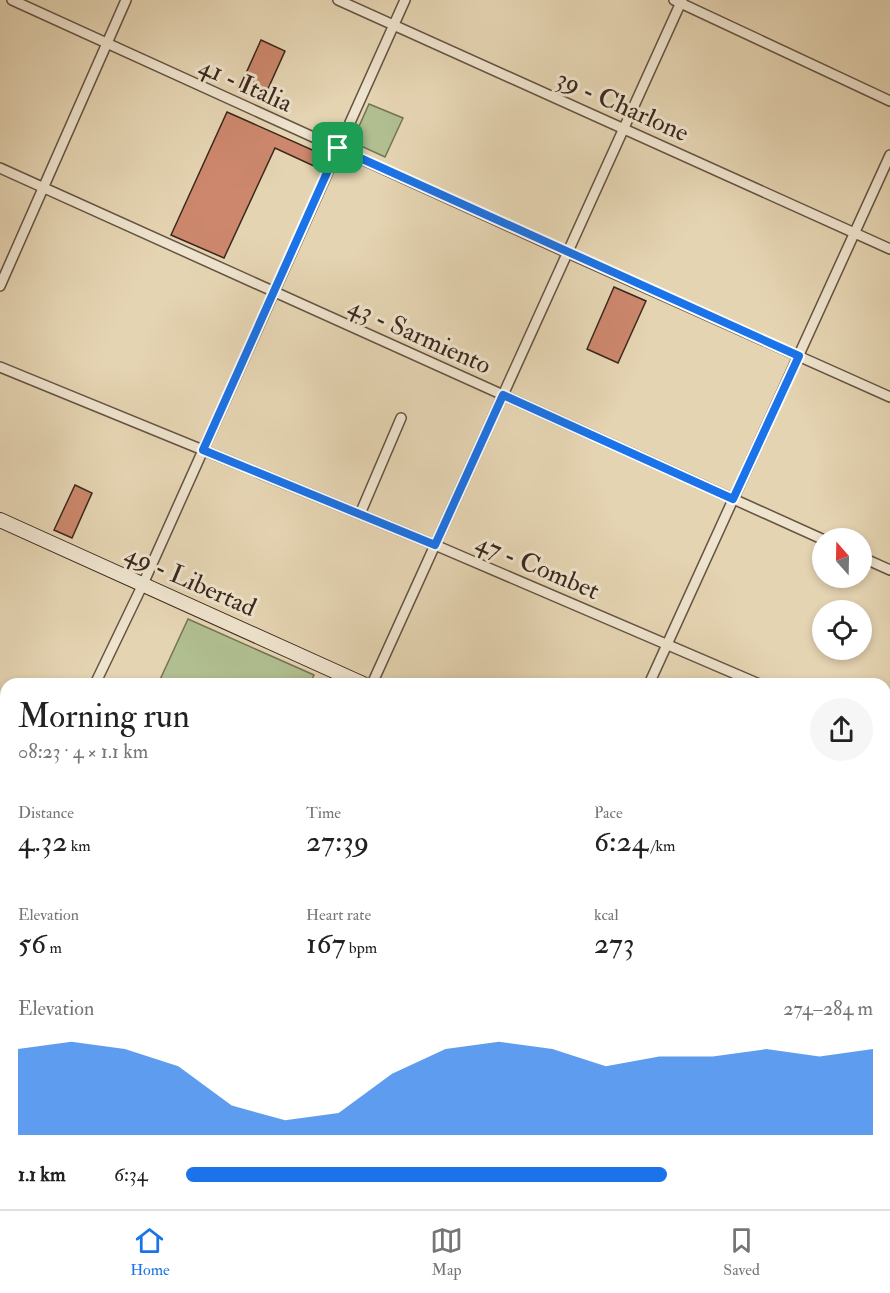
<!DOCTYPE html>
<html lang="en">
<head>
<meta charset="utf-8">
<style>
  :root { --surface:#fff; --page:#f6f6f6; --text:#222; --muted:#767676; --line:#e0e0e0; --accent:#1a73e8 }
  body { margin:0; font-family:"IM FELL Double Pica",serif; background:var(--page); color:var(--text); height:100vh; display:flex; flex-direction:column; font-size:22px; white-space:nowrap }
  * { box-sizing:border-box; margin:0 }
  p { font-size:20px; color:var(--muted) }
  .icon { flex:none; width:33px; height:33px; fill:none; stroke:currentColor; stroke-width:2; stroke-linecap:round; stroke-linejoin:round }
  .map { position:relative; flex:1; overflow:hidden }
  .sheet { position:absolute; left:0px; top:678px; width:891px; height:531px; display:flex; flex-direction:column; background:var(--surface); border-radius:18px 18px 0 0; box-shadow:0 3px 9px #0003 }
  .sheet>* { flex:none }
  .needle { width:39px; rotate:340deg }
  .fabs { position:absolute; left:812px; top:528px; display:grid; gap:12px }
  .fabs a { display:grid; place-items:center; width:60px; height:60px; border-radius:50%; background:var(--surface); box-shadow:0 3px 9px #0003; font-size:30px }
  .pin { position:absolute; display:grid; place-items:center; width:51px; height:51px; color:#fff; margin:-26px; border-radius:12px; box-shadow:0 3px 9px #0006 }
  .round { display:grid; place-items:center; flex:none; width:63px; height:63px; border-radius:32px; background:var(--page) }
  .overview { display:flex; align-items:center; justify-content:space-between; height:102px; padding:0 18px }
  h1 { font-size:33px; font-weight:600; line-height:45px }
  .metrics { display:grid; grid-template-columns:repeat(3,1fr); gap:9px; height:102px; padding:6px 18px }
  .metrics div { display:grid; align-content:center }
  .metrics b { font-size:30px; font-weight:600 }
  .metrics small { font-size:16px; font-weight:400 }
  .metrics p { font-size:16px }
  .chart { height:168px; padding:12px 18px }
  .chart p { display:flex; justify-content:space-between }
  .chart svg { width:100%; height:108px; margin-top:6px; fill:var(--accent); opacity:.7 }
  ul { padding:0 18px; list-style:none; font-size:20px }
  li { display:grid; grid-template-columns:96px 72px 1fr; align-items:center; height:45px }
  li i { height:15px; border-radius:8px; background:var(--accent) }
  .tab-bar { display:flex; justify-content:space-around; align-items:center; height:84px; border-top:2px solid var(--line); background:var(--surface); font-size:16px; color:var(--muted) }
  .tab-bar a { display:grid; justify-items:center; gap:3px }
  .tab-bar .selected { color:var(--accent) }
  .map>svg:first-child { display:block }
</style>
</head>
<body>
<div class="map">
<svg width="890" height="1209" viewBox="0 0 890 1209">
  <rect width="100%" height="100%" fill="#e5d4b2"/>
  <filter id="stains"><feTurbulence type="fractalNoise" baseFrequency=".00333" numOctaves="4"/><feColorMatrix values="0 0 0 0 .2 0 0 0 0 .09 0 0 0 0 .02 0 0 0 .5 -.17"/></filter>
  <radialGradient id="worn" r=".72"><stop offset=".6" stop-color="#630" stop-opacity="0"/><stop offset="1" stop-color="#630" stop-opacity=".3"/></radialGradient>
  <!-- pitch -->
  <path fill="#b0be90" stroke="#757356" stroke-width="1.5" d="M 369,104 L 403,118 L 385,157 L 352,142 Z
    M 188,619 L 314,675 L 310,684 L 158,684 Z"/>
  <!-- building -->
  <path fill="#cc876c" stroke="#3a281d" stroke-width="1.5" d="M 261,40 L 285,51 L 262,102 L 238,91 Z
    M 227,112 L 317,152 L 319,158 L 316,167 L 275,148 L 224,258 L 171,235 Z
    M 614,287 L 646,301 L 618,363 L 587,349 Z
    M 75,485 L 92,493 L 72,538 L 54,530 Z"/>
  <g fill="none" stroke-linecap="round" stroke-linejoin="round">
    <defs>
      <path id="street" d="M 12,0 L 568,253 L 890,397
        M 338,0 L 890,249
        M 674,0 L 890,101
        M 0,168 L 822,539
        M 0,286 L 126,0
        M 0,367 L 435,545 L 759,684
        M 360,514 L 401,418
        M 861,557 L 890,570
        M 95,684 L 143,584 L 405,0
        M 372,684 L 682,0
        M 649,684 L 890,155
        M 0,715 L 6,717
        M 885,740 L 890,742
        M 885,776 L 890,765
        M 0,892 L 6,879
        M 0,909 L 6,912
        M 0,1101 L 6,1104
        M 885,1113 L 890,1115
        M 224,1203 L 237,1209
        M 654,1203 L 667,1209
        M 134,1209 L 137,1203
        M 273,1209 L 276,1203
        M 413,1209 L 416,1203
        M 690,1209 L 693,1203"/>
      <path id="secondary" d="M 0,520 L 363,684
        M 885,920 L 890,922"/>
    </defs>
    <!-- street casing -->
    <use href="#street" stroke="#655342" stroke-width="12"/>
    <!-- secondary casing -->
    <use href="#secondary" stroke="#3a281d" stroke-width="16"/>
    <!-- street -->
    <use href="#street" stroke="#eee3cd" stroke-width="9"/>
    <!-- secondary -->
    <use href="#secondary" stroke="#eee3cd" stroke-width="14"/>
  </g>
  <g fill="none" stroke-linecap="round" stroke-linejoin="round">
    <defs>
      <path id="route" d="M 338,148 L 799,356 L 733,499 L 503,395 L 435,545 L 203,450 Z"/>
    </defs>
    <!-- route casing -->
    <use href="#route" stroke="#fff" stroke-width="12"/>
    <!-- route -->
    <use href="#route" stroke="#1a73e8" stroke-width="8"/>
  </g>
  <g text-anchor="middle" stroke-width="6" stroke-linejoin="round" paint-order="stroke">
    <!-- street labels -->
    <g font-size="26" fill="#3a281d" stroke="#eee3cd">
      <text transform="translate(246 84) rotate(24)" y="9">41 - Italia</text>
      <text transform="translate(623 105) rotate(24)" y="9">39 - Charlone</text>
      <text transform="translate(420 335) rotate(24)" y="9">43 - Sarmiento</text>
      <text transform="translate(538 566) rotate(23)" y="9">47 - Combet</text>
      <text transform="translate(191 580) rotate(24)" y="9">49 - Libertad</text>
    </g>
  </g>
  <rect width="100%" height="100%" filter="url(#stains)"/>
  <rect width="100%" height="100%" fill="url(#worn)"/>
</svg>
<div class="fabs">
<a><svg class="needle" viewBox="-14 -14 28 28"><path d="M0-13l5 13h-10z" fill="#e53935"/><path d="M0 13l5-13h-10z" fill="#767676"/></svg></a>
<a><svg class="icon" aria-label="locate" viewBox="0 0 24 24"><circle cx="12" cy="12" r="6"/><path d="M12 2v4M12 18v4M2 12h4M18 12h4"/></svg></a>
</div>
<div class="pin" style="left:338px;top:148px;background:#1e9e55"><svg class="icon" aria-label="arrive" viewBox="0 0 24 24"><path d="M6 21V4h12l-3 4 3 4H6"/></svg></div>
<section class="sheet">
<div class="overview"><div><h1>Morning run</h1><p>08:23 · 4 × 1.1 km</p></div><a class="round"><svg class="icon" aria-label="share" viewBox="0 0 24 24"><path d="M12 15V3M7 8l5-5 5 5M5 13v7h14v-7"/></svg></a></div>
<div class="metrics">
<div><p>Distance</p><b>4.32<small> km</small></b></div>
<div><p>Time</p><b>27:39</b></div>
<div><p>Pace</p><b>6:24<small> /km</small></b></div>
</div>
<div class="metrics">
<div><p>Elevation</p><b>56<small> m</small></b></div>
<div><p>Heart rate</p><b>167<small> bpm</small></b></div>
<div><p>kcal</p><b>273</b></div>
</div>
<div class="chart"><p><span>Elevation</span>274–284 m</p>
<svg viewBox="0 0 160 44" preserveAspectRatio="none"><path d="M0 44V9L10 6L20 9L30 16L40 32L50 38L60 35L70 19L80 9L90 6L100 9L110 16L120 12L130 12L140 9L150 12L160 9V44z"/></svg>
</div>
<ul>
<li><b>1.1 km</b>6:34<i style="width:70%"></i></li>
</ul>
</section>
</div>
<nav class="tab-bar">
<a class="selected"><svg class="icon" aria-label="home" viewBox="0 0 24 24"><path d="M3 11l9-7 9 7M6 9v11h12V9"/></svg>Home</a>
<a><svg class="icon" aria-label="map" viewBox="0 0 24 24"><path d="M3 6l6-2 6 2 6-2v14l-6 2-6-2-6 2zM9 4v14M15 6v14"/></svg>Map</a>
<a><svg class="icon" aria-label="saved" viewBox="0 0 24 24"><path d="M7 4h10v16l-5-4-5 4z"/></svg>Saved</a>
</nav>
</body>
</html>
